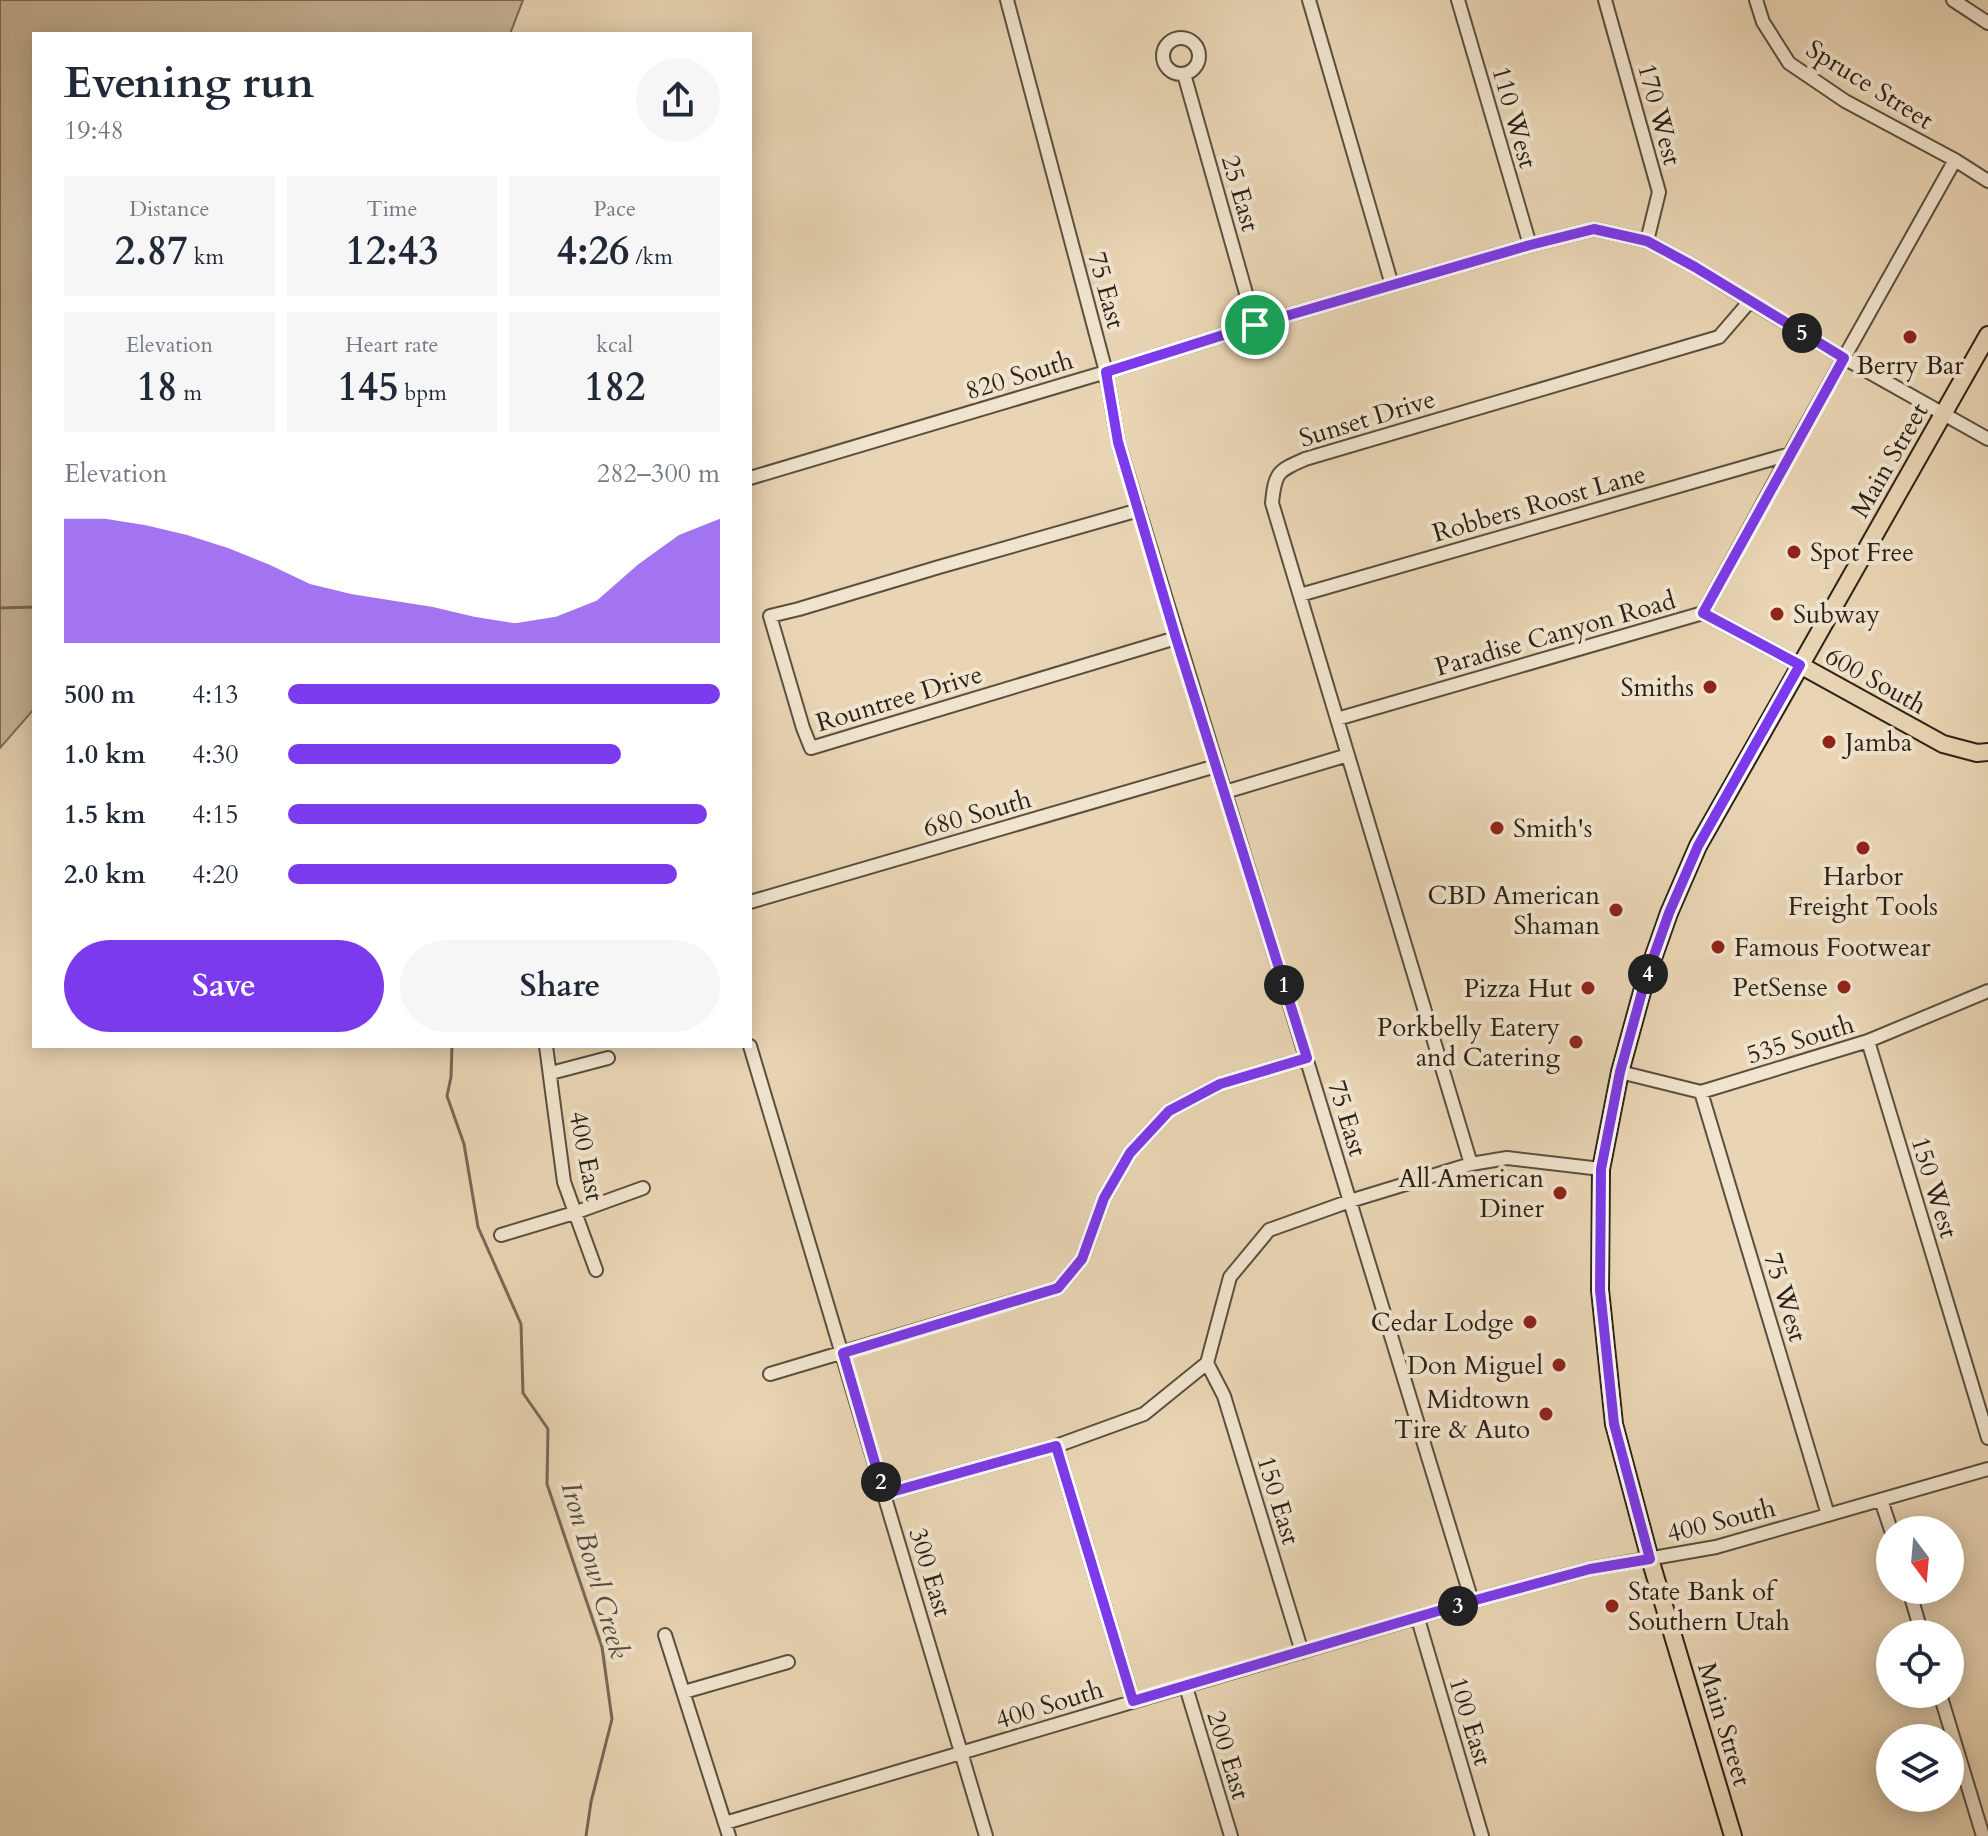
<!DOCTYPE html>
<html lang="en">
<head>
<meta charset="utf-8">
<style>
  :root { --surface:#fff; --page:#f6f6f7; --text:#1f2937; --muted:#747a83; --accent:#7c3aed }
  body { margin:0; font-family:Cardo,serif; background:var(--page); color:var(--text); height:100vh; display:flex; flex-direction:column; font-size:30px; white-space:nowrap }
  * { box-sizing:border-box; margin:0 }
  p { font-size:26px; color:var(--muted) }
  .icon { flex:none; width:44px; height:44px; fill:none; stroke:currentColor; stroke-width:2; stroke-linecap:round; stroke-linejoin:round }
  .map { position:relative; flex:1; overflow:hidden }
  .drawer { position:absolute; left:32px; top:32px; width:720px; height:1016px; display:flex; flex-direction:column; background:var(--surface); border-radius:0px; box-shadow:0 4px 20px #0003 }
  .drawer>* { flex:none }
  .needle { width:52px; rotate:164deg }
  .tools { position:absolute; left:1876px; top:1516px; display:grid; gap:16px }
  .tools a { display:grid; place-items:center; width:88px; height:88px; border-radius:50%; background:var(--surface); box-shadow:0 4px 20px #0003; font-size:40px }
  .pin { position:absolute; display:grid; place-items:center; width:68px; height:68px; color:#fff; margin:-34px; border:4px solid #fff; border-radius:50%; box-shadow:0 2px 8px #0007 }
  .km { position:absolute; width:40px; height:40px; margin:-20px; border-radius:50%; background:#222; color:#fff; font-size:22px; line-height:40px; text-align:center }
  .round { display:grid; place-items:center; flex:none; width:84px; height:84px; border-radius:42px; background:var(--page) }
  .head { display:flex; align-items:center; justify-content:space-between; height:136px; padding:0 32px }
  h1 { font-size:44px; font-weight:600; line-height:60px }
  .metrics { display:grid; grid-template-columns:repeat(3,1fr); gap:12px; height:136px; padding:8px 32px }
  .metrics div { display:grid; align-content:center; border-radius:0px; background:var(--page); text-align:center }
  .metrics b { font-size:40px; font-weight:600 }
  .metrics small { font-size:22px; font-weight:400 }
  .metrics p { font-size:22px }
  .chart { height:224px; padding:16px 32px }
  .chart p { display:flex; justify-content:space-between }
  .chart svg { width:100%; height:144px; margin-top:8px; fill:var(--accent); opacity:.7 }
  .primary-button { display:flex; gap:16px; margin-top:auto; padding:16px 32px }
  .primary-button a { flex:1; height:92px; border-radius:48px; background:var(--accent); color:#fff; font-size:32px; font-weight:600; line-height:92px; text-align:center }
  .primary-button a+a { background:var(--page); color:var(--text) }
  ul { padding:0 32px; list-style:none; font-size:26px }
  li { display:grid; grid-template-columns:128px 96px 1fr; align-items:center; height:60px }
  li i { height:20px; border-radius:10px; background:var(--accent) }
  .map>svg:first-child { display:block }
</style>
</head>
<body>
<div class="map">
<svg width="1988" height="1836" viewBox="0 0 1988 1836">
  <rect width="100%" height="100%" fill="#e9d5b4"/>
  <filter id="stains"><feTurbulence type="fractalNoise" baseFrequency=".0025" numOctaves="4"/><feColorMatrix values="0 0 0 0 .2 0 0 0 0 .09 0 0 0 0 .02 0 0 0 .5 -.17"/></filter>
  <radialGradient id="worn" r=".72"><stop offset=".6" stop-color="#630" stop-opacity="0"/><stop offset="1" stop-color="#630" stop-opacity=".3"/></radialGradient>
  <!-- green -->
  <path fill="#c9b799" stroke="#7a6c58" stroke-width="2" d="M 0,0 L 523,0 L 510,34 L 34,34 L 34,709 L 0,748 Z"/>
  <g fill="none" stroke-linecap="round" stroke-linejoin="round">
    <!-- stream -->
    <path stroke="#766956" stroke-width="3" d="M 0,608 L 34,607
      M 452,1046 L 451,1077 L 447,1096 L 464,1144 L 478,1227 L 521,1324 L 523,1393 L 548,1429 L 547,1484 L 602,1647 L 612,1719 L 591,1802 L 586,1836"/>
    <defs>
      <path id="minor" d="M 1007,0 L 1106,372 L 1118,442 L 1472,1601
        M 1309,0 L 1392,285
        M 1458,0 L 1530,245
        M 1605,0 L 1659,192 L 1647,241
        M 1756,0 L 1763,22 L 1789,63 L 1845,101 L 1955,160 L 1988,181
        M 1953,0 L 1988,23
        M1163 56a18 18 0 1 1 36 0a18 18 0 1 1-36 0Z
        M 1184,74 L 1255,325
        M 750,478 L 1106,372 L 1255,325 L 1530,245 L 1594,229 L 1647,241 L 1695,267 L 1750,301
        M 1139,510 L 939,567 L 799,609 L 770,616 L 803,728 L 811,748 L 1176,638
        M 1300,595 L 1790,454
        M 1703,613 L 1800,665
        M 1337,719 L 1703,613 L 1790,454 L 1955,160
        M 1225,792 L 1348,755
        M 750,902 L 1216,766
        M 1868,1041 L 1988,1438
        M 546,1046 L 564,1182 L 596,1270
        M 750,1046 L 986,1836
        M 1620,1072 L 1701,1092 L 1868,1041 L 1988,991
        M 551,1073 L 608,1058
        M 1701,1092 L 1828,1515
        M 1471,1164 L 1272,503 C 1275,472 1278,471 1305,459 L 1719,337 L 1750,301 L 1844,358 L 1988,439
        M 501,1235 L 574,1213 L 643,1188
        M 1207,1363 L 1224,1396 L 1302,1652
        M 770,1374 L 1058,1288 L 1082,1259 L 1104,1198 L 1130,1153 L 1169,1111 L 1220,1084 L 1307,1058
        M 1056,1446 L 1133,1701
        M 884,1494 L 1056,1446 L 1144,1414 L 1207,1363 L 1230,1277 L 1269,1230 L 1350,1201 L 1471,1164 L 1507,1158 L 1601,1169
        M 1881,1500 L 1891,1530
        M 1909,1590 L 1922,1634
        M 1418,1619 L 1482,1836
        M 665,1635 L 729,1836
        M 1186,1687 L 1231,1836
        M 684,1692 L 788,1662
        M 1940,1694 L 1983,1836
        M 725,1823 L 1472,1601 L 1590,1569 L 1716,1547 L 1988,1469"/>
      <path id="major" d="M 1800,665 L 1943,744 L 1977,753 L 1988,752
        M 1733,1836 L 1650,1559 L 1614,1424 L 1600,1290 L 1601,1169 L 1620,1072 L 1645,981 L 1669,913 L 1698,846 L 1988,335"/>
    </defs>
    <!-- minor casing -->
    <use href="#minor" stroke="#5a4f3f" stroke-width="16"/>
    <!-- major casing -->
    <use href="#major" stroke="#2b2218" stroke-width="20"/>
    <!-- minor -->
    <use href="#minor" stroke="#f1e4ce" stroke-width="12"/>
    <!-- major -->
    <use href="#major" stroke="#e9d5b4" stroke-width="16"/>
  </g>
  <g fill="none" stroke-linecap="round" stroke-linejoin="round">
    <defs>
      <path id="route" d="M 1594,229 L 1647,241 L 1695,267 L 1844,358 L 1703,613 L 1800,665 L 1698,846 L 1669,913 L 1645,981 L 1620,1072 L 1601,1169 L 1600,1290 L 1614,1424 L 1650,1559 L 1590,1569 L 1472,1601 L 1133,1701 L 1056,1446 L 884,1494 L 843,1353 L 1058,1288 L 1082,1259 L 1104,1198 L 1130,1153 L 1169,1111 L 1220,1084 L 1307,1058 L 1176,638 L 1118,442 L 1106,372 L 1255,325 L 1530,245 Z"/>
    </defs>
    <!-- route casing -->
    <use href="#route" stroke="#fff" stroke-width="16"/>
    <!-- route -->
    <use href="#route" stroke="#7c3aed" stroke-width="10"/>
  </g>
  <!-- markers -->
  <g fill="#8f2418" stroke="#f1e4ce" stroke-width="3">
    <circle cx="1910" cy="337" r="8"/>
    <circle cx="1794" cy="552" r="8"/>
    <circle cx="1777" cy="614" r="8"/>
    <circle cx="1710" cy="687" r="8"/>
    <circle cx="1829" cy="742" r="8"/>
    <circle cx="1497" cy="828" r="8"/>
    <circle cx="1863" cy="848" r="8"/>
    <circle cx="1616" cy="910" r="8"/>
    <circle cx="1718" cy="947" r="8"/>
    <circle cx="1844" cy="987" r="8"/>
    <circle cx="1588" cy="988" r="8"/>
    <circle cx="1576" cy="1042" r="8"/>
    <circle cx="1560" cy="1193" r="8"/>
    <circle cx="1530" cy="1322" r="8"/>
    <circle cx="1559" cy="1365" r="8"/>
    <circle cx="1546" cy="1414" r="8"/>
    <circle cx="1612" cy="1606" r="8"/>
  </g>
  <g text-anchor="middle" stroke-width="8" stroke-linejoin="round" paint-order="stroke">
    <!-- street labels -->
    <g font-size="26" fill="#2b2218" stroke="#f1e4ce">
      <text transform="translate(1870 84) rotate(32)" y="9">Spruce Street</text>
      <text transform="translate(1660 114) rotate(75)" y="9">170 West</text>
      <text transform="translate(1515 117) rotate(74)" y="9">110 West</text>
      <text transform="translate(1241 193) rotate(74)" y="9">25 East</text>
      <text transform="translate(1107 290) rotate(75)" y="9">75 East</text>
      <text transform="translate(1019 375) rotate(-17)" y="9">820 South</text>
      <text transform="translate(1367 418) rotate(-17)" y="9">Sunset Drive</text>
      <text transform="translate(1889 460) rotate(-60)" y="9">Main Street</text>
      <text transform="translate(1539 503) rotate(-16)" y="9">Robbers Roost Lane</text>
      <text transform="translate(1555 633) rotate(-16)" y="9">Paradise Canyon Road</text>
      <text transform="translate(1876 680) rotate(29)" y="9">600 South</text>
      <text transform="translate(899 698) rotate(-17)" y="9">Rountree Drive</text>
      <text transform="translate(977 813) rotate(-16)" y="9">680 South</text>
      <text transform="translate(1800 1039) rotate(-17)" y="9">535 South</text>
      <text transform="translate(1348 1118) rotate(73)" y="9">75 East</text>
      <text transform="translate(587 1156) rotate(79)" y="9">400 East</text>
      <text transform="translate(1935 1187) rotate(73)" y="9">150 West</text>
      <text transform="translate(1786 1297) rotate(73)" y="9">75 West</text>
      <text transform="translate(1279 1500) rotate(73)" y="9">150 East</text>
      <text transform="translate(1721 1520) rotate(-14)" y="9">400 South</text>
      <text transform="translate(931 1572) rotate(73)" y="9">300 East</text>
      <text transform="translate(1049 1704) rotate(-17)" y="9">400 South</text>
      <text transform="translate(1471 1721) rotate(73)" y="9">100 East</text>
      <text transform="translate(1725 1724) rotate(73)" y="9">Main Street</text>
      <text transform="translate(1229 1755) rotate(73)" y="9">200 East</text>
    </g>
    <!-- poi labels -->
    <g font-size="26" fill="#2b2218" stroke="#f1e4ce" text-anchor="end">
      <text x="1910" y="374" text-anchor="middle">Berry Bar</text>
      <text x="1810" y="561" text-anchor="start">Spot Free</text>
      <text x="1793" y="623" text-anchor="start">Subway</text>
      <text x="1694" y="696">Smiths</text>
      <text x="1845" y="751" text-anchor="start">Jamba</text>
      <text x="1513" y="837" text-anchor="start">Smith's</text>
      <text x="1863" y="885" text-anchor="middle">Harbor<tspan x="1863" dy="30">Freight Tools</tspan></text>
      <text x="1600" y="904">CBD American<tspan x="1600" dy="30">Shaman</tspan></text>
      <text x="1734" y="956" text-anchor="start">Famous Footwear</text>
      <text x="1828" y="996">PetSense</text>
      <text x="1572" y="997">Pizza Hut</text>
      <text x="1560" y="1036">Porkbelly Eatery<tspan x="1560" dy="30">and Catering</tspan></text>
      <text x="1544" y="1187">All American<tspan x="1544" dy="30">Diner</tspan></text>
      <text x="1514" y="1331">Cedar Lodge</text>
      <text x="1543" y="1374">Don Miguel</text>
      <text x="1530" y="1408">Midtown<tspan x="1530" dy="30">Tire &amp; Auto</tspan></text>
      <text x="1628" y="1600" text-anchor="start">State Bank of<tspan x="1628" dy="30">Southern Utah</tspan></text>
    </g>
    <!-- water labels -->
    <g font-size="28" font-style="italic" fill="#574b3c" stroke="#f1e4ce">
      <text transform="translate(596 1570) rotate(74)" y="10">Iron Bowl Creek</text>
    </g>
  </g>
  <rect width="100%" height="100%" filter="url(#stains)"/>
  <rect width="100%" height="100%" fill="url(#worn)"/>
</svg>
<div class="tools">
<a><svg class="needle" viewBox="-14 -14 28 28"><path d="M0-13l5 13h-10z" fill="#e53935"/><path d="M0 13l5-13h-10z" fill="#747a83"/></svg></a>
<a><svg class="icon" aria-label="locate" viewBox="0 0 24 24"><circle cx="12" cy="12" r="6"/><path d="M12 2v4M12 18v4M2 12h4M18 12h4"/></svg></a>
<a><svg class="icon" aria-label="layers" viewBox="0 0 24 24"><path d="M12 4l9 5-9 5-9-5zM3 14l9 5 9-5"/></svg></a>
</div>
<div class="pin" style="left:1255px;top:325px;background:#1e9e55"><svg class="icon" aria-label="arrive" viewBox="0 0 24 24"><path d="M6 21V4h12l-3 4 3 4H6"/></svg></div>
<b class="km" style="left:1284px;top:985px">1</b>
<b class="km" style="left:881px;top:1482px">2</b>
<b class="km" style="left:1458px;top:1606px">3</b>
<b class="km" style="left:1648px;top:974px">4</b>
<b class="km" style="left:1802px;top:333px">5</b>
<section class="drawer">
<div class="head"><div><h1>Evening run</h1><p>19:48</p></div><a class="round"><svg class="icon" aria-label="share" viewBox="0 0 24 24"><path d="M12 15V3M7 8l5-5 5 5M5 13v7h14v-7"/></svg></a></div>
<div class="metrics">
<div><p>Distance</p><b>2.87<small> km</small></b></div>
<div><p>Time</p><b>12:43</b></div>
<div><p>Pace</p><b>4:26<small> /km</small></b></div>
</div>
<div class="metrics">
<div><p>Elevation</p><b>18<small> m</small></b></div>
<div><p>Heart rate</p><b>145<small> bpm</small></b></div>
<div><p>kcal</p><b>182</b></div>
</div>
<div class="chart"><p><span>Elevation</span>282–300 m</p>
<svg viewBox="0 0 160 44" preserveAspectRatio="none"><path d="M0 44V6L10 6L20 8L30 11L40 15L50 20L60 26L70 29L80 31L90 33L100 36L110 38L120 36L130 31L140 20L150 11L160 6V44z"/></svg>
</div>
<ul>
<li><b>500 m</b>4:13<i style="width:100%"></i></li>
<li><b>1.0 km</b>4:30<i style="width:77%"></i></li>
<li><b>1.5 km</b>4:15<i style="width:97%"></i></li>
<li><b>2.0 km</b>4:20<i style="width:90%"></i></li>
</ul>
<div class="primary-button"><a>Save</a><a>Share</a></div>
</section>
</div>
</body>
</html>
